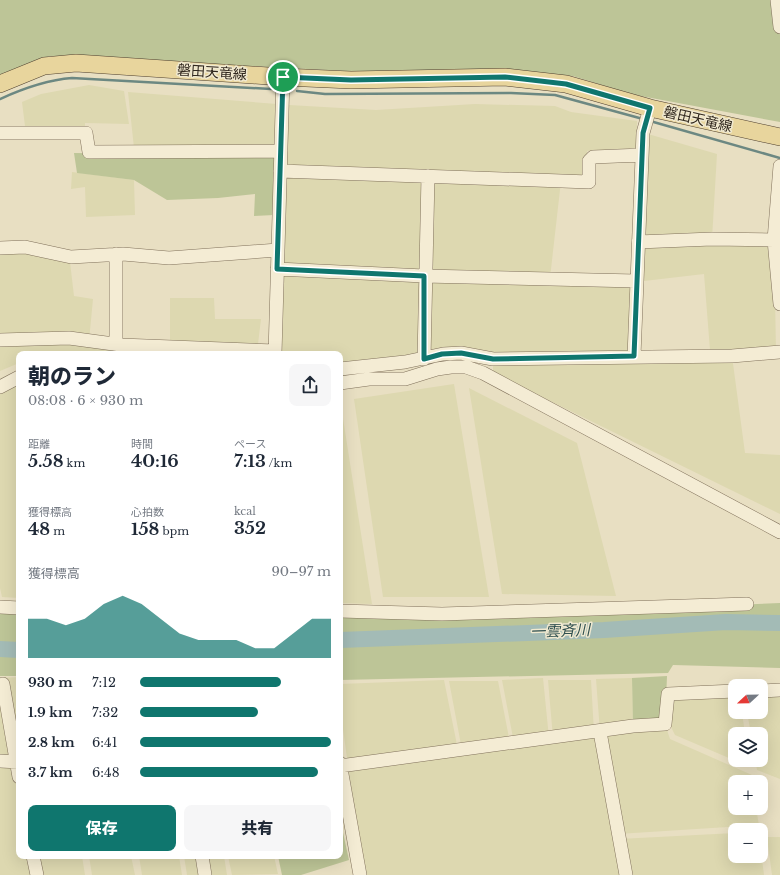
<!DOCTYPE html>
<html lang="ja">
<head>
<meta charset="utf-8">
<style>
  :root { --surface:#fff; --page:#f6f6f7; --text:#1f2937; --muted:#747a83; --accent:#0f766e }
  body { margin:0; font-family:"Libre Baskerville","Noto Sans JP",serif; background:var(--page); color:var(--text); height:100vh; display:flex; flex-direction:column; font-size:15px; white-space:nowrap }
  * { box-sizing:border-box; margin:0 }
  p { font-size:13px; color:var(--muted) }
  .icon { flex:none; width:22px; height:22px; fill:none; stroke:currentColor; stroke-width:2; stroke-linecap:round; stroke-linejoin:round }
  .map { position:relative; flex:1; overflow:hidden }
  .panel { position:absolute; left:16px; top:351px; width:327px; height:508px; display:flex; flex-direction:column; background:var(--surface); border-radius:8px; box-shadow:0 4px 16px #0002 }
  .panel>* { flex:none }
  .needle { width:26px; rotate:248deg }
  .tools { position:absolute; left:728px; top:679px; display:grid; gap:8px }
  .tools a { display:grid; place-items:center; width:40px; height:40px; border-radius:8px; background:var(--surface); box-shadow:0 4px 16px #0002; font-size:20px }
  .pin { position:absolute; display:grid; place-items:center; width:34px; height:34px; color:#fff; margin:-17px; border:2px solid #fff; border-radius:50%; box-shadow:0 1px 4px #0007 }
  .round { display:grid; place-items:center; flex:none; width:42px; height:42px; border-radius:8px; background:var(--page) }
  .headline { display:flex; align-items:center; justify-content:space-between; height:68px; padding:0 12px }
  h1 { font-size:22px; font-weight:800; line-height:30px }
  .stats { display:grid; grid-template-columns:repeat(3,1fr); gap:6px; height:68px; padding:4px 12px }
  .stats div { display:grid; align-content:center }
  .stats b { font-size:17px; font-weight:800 }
  .stats small { font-size:11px; font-weight:400 }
  .stats p { font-size:11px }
  .chart { height:112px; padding:8px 12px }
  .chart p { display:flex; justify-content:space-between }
  .chart svg { width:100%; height:72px; margin-top:4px; fill:var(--accent); opacity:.7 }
  .primary-button { display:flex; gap:8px; margin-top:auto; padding:8px 12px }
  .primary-button a { flex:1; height:46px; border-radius:8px; background:var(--accent); color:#fff; font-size:16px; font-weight:800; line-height:46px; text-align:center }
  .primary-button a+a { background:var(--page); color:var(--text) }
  ul { padding:0 12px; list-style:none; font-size:13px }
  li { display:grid; grid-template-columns:64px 48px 1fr; align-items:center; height:30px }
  li i { height:10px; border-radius:5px; background:var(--accent) }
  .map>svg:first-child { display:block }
</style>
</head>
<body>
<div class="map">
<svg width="780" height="875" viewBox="0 0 780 875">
  <rect width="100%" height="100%" fill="#e8dfc2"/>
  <!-- farmland -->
  <path fill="#ddd8b0" d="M 89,85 L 124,91 L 129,124 L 85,123 L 85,133 L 26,134 L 22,102 L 41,94 Z
    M 128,92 L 277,104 L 274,145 L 134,148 Z
    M 475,104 L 555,106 L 571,112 L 637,121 L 637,148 L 587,151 L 586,182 L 561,181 L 550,278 L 636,281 L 634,356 L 732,356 L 745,453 L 780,455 L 780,514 L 493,373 L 493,359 L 484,352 L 340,368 L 340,354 L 280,354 L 289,105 L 376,110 Z
    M 648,134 L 717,154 L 712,239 L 774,240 L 776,352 L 710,350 L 704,274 L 644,281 Z
    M 72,172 L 134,180 L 135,215 L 86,217 L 85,187 L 71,189 Z
    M 27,251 L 70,262 L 74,296 L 93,299 L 89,341 L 0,336 L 0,253 Z
    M 170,298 L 214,298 L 215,319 L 261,319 L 258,344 L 170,343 Z
    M 45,339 L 238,354 L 19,354 L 19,363 L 0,371 L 0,342 Z
    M 19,381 L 19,598 L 2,597 L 0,588 L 0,390 Z
    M 454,384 L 489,597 L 383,597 L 354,399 Z
    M 469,388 L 577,443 L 616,596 L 502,594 Z
    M 340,399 L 372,604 L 340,603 Z
    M 19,677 L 19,856 L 33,856 L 37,875 L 0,875 L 0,678 Z
    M 543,678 L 549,738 L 553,738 L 548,680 L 591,680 L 594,732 L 621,875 L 363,875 L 340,707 L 340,684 L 444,680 L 458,750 L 462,750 L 449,681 L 498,681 L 510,743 L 514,743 L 502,680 Z
    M 632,678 L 633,726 L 665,724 L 670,739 L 752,775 L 753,782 L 735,782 L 735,808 L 756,808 L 759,825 L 618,834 L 600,732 L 596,679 Z
    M 780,690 L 780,779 L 757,770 L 755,760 L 761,760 L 761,734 L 751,734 L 747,712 L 761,712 L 761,691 Z
    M 735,691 L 735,712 L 742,712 L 745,734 L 735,734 L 735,760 L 749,760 L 750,767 L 675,735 L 666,717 L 668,694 Z
    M 735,833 L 735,856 L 761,856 L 761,852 L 764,875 L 626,875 L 619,839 Z
    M 767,837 L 780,837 L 780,875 L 772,875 Z
    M 39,856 L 82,856 L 85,875 L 43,875 Z
    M 89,856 L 131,856 L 135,875 L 92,875 Z
    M 139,856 L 179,856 L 182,875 L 142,875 Z
    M 184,856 L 224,856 L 227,875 L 187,875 Z
    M 228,856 L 274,856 L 278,874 L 232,875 Z"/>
  <!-- green -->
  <path fill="#bdc597" d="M 0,0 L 780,0 L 780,122 L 630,94 L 573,76 L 488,72 L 365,72 L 50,56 L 0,78 Z
    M 74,153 L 275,156 L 274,215 L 254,216 L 255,194 L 218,198 L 167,200 L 134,180 L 77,173 Z
    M 780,603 L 780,668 L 673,665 L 668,673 L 340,680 L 340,611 L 627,609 Z
    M 0,610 L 19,610 L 19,676 L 0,676 Z
    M 667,676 L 665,724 L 633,726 L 632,678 Z
    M 340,819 L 349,860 L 301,875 L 282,875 L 278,856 L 340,856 Z"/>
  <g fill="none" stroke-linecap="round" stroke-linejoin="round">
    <!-- stream -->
    <path stroke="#6c8882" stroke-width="2.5" d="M 297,91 L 325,94 L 511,93 L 555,95 L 643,119
      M 0,99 C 24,88 46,80 72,78 L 271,89
      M 650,121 L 780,158"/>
    <!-- river -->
    <path stroke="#a3bbb6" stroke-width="16" d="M 340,640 L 604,630 L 726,622 L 780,623
      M 0,649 L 19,650"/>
    <defs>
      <path id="minor" d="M 777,0 L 780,27
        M 0,133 L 86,133 L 89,152 L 281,151
        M 780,166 L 774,240 L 780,304
        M 280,171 L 589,182 L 589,161 L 593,157 L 642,155
        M 638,242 L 712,239 L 774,240
        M 0,248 L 25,247 L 71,257 L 123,254 L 169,258 L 278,250
        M 116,254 L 116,344
        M 277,269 L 424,276 L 636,281
        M 0,340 L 69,338 L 121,345 L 275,351
        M 275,354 L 283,77
        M 634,356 L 643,133 L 650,108
        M 424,359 L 428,176
        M 340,369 L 405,362 L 443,354 L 461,353 L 493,359 L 732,356 L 780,352
        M 340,383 L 369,379 L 405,379 L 437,369 L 451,367 L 466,367 L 483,373 L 780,532
        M 0,387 L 19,377
        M 0,607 L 19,608
        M 340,611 L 442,614 L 747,604
        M 3,684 L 19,777
        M 761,691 L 780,690
        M 600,732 L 626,875
        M 0,761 L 19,762
        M 340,763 L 360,875
        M 340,766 L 633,726 L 665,724 L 668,694 L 735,691
        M 33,856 L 37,875
        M 202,856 L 205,875"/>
      <path id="major" d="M 0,84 L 44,66 L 76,63 L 283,77 L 351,80 L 505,77 L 566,84 L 650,108 L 780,137"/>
    </defs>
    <!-- minor casing -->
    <use href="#minor" stroke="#80715b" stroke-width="14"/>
    <!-- major casing -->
    <use href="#major" stroke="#4e3f2f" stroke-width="18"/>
    <!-- minor -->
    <use href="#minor" stroke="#f4ecd4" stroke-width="13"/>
    <!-- major -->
    <use href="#major" stroke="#e8d59d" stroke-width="17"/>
  </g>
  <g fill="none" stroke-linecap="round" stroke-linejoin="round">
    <defs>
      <path id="route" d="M 283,77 L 351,80 L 505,77 L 566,84 L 650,108 L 643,133 L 634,356 L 493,359 L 461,353 L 442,354 L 424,359 L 424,276 L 277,269 Z"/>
    </defs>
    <!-- route casing -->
    <use href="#route" stroke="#fff" stroke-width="8"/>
    <!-- route -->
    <use href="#route" stroke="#0f766e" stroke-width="5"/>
  </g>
  <g text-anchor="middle" stroke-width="3" stroke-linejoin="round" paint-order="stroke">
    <!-- street labels -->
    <g font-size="14" fill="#31281e" stroke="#f0e9d0">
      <text transform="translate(212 72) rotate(4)" y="5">磐田天竜線</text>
      <text transform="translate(698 119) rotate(13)" y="5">磐田天竜線</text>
    </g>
    <!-- water labels -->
    <g font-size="15" font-style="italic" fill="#2e4f4f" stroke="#f0e9d0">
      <text transform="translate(560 631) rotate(-2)" y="5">一雲斉川</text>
    </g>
  </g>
</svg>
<div class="tools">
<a><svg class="needle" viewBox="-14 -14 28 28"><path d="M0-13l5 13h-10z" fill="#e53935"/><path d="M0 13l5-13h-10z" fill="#747a83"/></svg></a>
<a><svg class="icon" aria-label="layers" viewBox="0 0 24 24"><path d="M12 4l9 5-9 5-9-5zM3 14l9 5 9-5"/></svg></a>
<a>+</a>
<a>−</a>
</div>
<div class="pin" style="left:283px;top:77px;background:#1e9e55"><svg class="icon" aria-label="arrive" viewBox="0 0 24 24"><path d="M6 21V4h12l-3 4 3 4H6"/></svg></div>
<section class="panel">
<div class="headline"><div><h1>朝のラン</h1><p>08:08 · 6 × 930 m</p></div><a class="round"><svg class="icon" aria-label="share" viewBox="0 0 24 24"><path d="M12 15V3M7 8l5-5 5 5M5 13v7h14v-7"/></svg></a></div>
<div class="stats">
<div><p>距離</p><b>5.58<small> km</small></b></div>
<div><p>時間</p><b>40:16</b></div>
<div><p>ペース</p><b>7:13<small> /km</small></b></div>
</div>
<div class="stats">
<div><p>獲得標高</p><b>48<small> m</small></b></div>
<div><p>心拍数</p><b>158<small> bpm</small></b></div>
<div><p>kcal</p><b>352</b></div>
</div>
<div class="chart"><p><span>獲得標高</span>90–97 m</p>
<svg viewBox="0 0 160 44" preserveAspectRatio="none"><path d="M0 44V20L10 20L20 24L30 20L40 11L50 6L60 11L70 20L80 29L90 33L100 33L110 33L120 38L130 38L140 29L150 20L160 20V44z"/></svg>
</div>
<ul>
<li><b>930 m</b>7:12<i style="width:74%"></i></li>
<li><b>1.9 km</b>7:32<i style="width:62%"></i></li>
<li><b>2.8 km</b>6:41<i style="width:100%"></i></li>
<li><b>3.7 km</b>6:48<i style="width:93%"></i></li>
</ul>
<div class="primary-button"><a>保存</a><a>共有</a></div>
</section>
</div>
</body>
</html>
